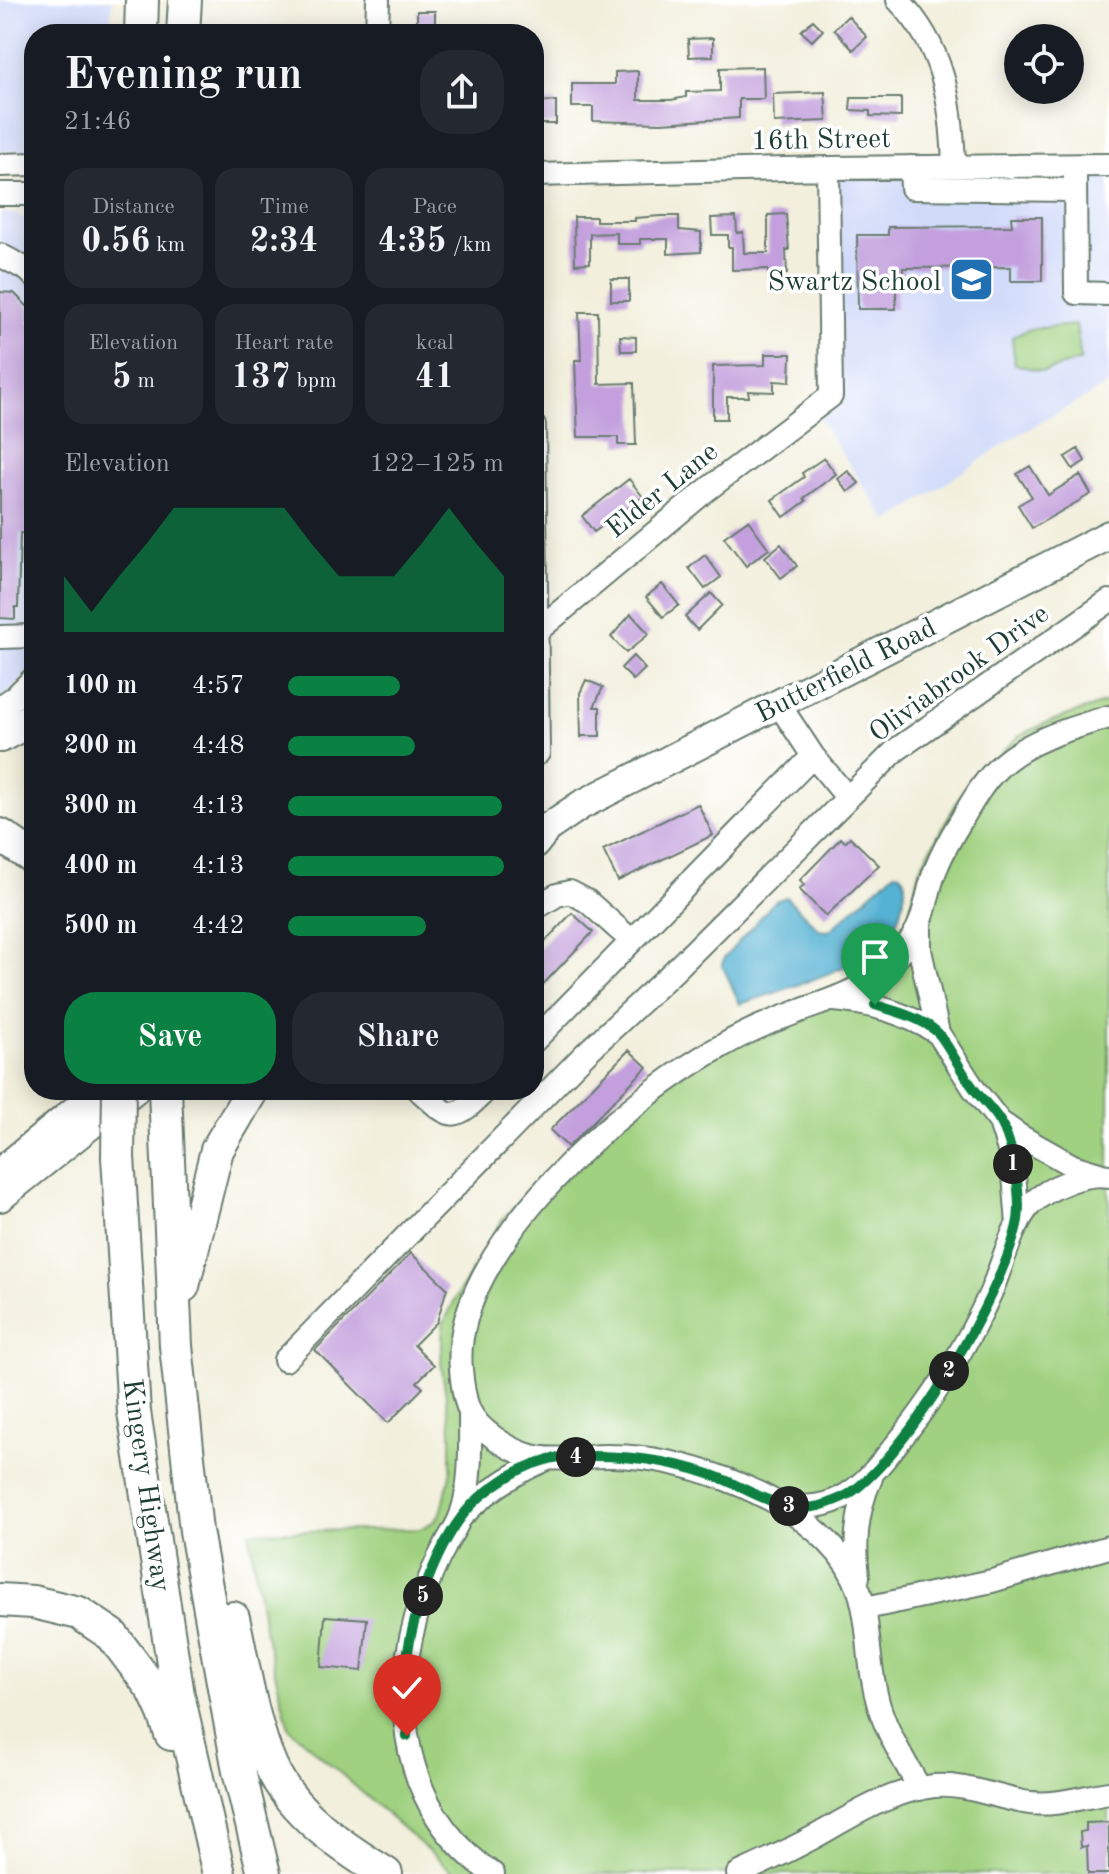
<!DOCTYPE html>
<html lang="en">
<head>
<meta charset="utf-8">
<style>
  :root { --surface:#171b24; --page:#242831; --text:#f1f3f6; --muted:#9ea1a6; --accent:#0b8043 }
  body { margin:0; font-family:"Old Standard TT",serif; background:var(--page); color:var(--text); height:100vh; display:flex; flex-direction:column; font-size:30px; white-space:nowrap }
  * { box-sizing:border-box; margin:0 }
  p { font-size:26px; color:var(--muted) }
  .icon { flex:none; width:44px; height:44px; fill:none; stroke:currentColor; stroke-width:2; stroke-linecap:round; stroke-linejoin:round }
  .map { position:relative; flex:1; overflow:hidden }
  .drawer { position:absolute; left:24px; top:24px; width:520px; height:1076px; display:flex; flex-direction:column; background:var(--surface); border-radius:32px; box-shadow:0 4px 20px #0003 }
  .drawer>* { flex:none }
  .tools { position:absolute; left:1004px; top:24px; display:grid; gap:16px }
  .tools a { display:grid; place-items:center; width:80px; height:80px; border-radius:50%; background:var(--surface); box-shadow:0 4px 20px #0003; font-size:40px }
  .pin { position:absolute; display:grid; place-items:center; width:68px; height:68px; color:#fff; margin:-82px -34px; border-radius:50% 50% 50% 0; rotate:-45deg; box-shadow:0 0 8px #0007 }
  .pin .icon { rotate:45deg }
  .km { position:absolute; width:40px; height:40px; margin:-20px; border-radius:50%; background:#222; color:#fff; font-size:22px; line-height:40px; text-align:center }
  .round { display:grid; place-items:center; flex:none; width:84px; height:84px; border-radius:32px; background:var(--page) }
  .head { display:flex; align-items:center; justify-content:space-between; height:136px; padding:0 40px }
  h1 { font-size:44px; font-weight:700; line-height:60px }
  .figures { display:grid; grid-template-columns:repeat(3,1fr); gap:12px; height:136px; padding:8px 40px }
  .figures div { display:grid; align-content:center; border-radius:20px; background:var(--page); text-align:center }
  .figures b { font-size:34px; font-weight:700 }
  .figures small { font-size:22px; font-weight:400 }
  .figures p { font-size:22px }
  .chart { height:224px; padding:16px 40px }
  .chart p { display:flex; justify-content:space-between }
  .chart svg { width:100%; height:144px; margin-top:8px; fill:var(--accent); opacity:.7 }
  .button { display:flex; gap:16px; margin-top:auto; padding:16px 40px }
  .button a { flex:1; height:92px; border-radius:32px; background:var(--accent); color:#fff; font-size:32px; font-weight:700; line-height:92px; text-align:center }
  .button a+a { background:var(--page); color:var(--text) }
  ul { padding:0 40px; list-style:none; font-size:26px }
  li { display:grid; grid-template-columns:128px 96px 1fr; align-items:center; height:60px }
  li i { height:20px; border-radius:10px; background:var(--accent) }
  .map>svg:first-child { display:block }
</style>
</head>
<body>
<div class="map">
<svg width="1109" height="1874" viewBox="0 0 1109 1874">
  <rect width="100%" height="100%" fill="#fff"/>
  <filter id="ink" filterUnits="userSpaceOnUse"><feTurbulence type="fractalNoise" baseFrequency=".0125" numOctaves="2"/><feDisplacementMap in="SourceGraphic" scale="16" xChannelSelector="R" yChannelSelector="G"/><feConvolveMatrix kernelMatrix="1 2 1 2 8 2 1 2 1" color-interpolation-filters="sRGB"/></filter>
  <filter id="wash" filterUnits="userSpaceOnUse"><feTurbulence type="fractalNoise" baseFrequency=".006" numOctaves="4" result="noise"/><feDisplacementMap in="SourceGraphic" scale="32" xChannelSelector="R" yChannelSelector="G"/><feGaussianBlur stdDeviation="1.8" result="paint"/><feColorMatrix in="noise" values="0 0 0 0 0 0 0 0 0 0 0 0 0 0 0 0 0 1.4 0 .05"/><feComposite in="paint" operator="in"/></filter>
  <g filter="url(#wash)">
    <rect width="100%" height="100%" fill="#f2efdc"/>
    <!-- built -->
    <path fill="#d0daf9" d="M 0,0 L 112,0 L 110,34 L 34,34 L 34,150 L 0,152 Z
      M 1109,173 L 1109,384 L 1015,437 L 888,522 L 819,419 L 830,408 L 833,175 Z
      M 0,213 L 13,214 L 25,218 L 34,226 L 34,668 L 0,701 Z"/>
    <!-- green -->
    <path fill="#a0d180" stroke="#60875a" stroke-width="2" d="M 1076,325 L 1081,360 L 1043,372 L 1015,364 L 1012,337 L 1030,329 Z
      M 1109,701 L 1109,1874 L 455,1874 L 289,1728 L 264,1628 L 249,1532 L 420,1529 L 435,1521 L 442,1510 L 451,1470 L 451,1430 L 441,1363 L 443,1325 L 456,1297 L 504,1217 L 599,1121 L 651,1076 L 691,1048 L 847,981 L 874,964 L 901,933 L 908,918 L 920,868 L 964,789 L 1019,736 L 1046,723 Z"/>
    <!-- water -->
    <path fill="#56b2d4" stroke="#3a7884" stroke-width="2" d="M 895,872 L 901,873 C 907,883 905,891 903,903 C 899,918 894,930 884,942 C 860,967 775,993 740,1004 L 722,965 L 724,958 L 775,901 L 786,897 L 820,930 L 829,931 Z"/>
    <g id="blocks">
      <!-- building -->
      <path fill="#c3a0dd" d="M 417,11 L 435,11 L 435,34 L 417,34 Z
        M 848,16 L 867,37 L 853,50 L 834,29 Z
        M 813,20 L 823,30 L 812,41 L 801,31 Z
        M 713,38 L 713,56 L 689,57 L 688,39 Z
        M 763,67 L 764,99 L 739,99 L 739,118 L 661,123 L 593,121 L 593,107 L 572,107 L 572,84 L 615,84 L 615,72 L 638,71 L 638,100 L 671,100 L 686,97 L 686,92 L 720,91 L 720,68 Z
        M 825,92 L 827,121 L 774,123 L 773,94 Z
        M 851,98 L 901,98 L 901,117 L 870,116 L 870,111 L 850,110 Z
        M 556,101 L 556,124 L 534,124 L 534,102 Z
        M 786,214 L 789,250 L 786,250 L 787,274 L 768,274 L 768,269 L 732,270 L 732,247 L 728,247 L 728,235 L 712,235 L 711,218 L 736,217 L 737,233 L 743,232 L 744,253 L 768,253 L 768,215 Z
        M 661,216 L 679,216 L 679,230 L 701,232 L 701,252 L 668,254 L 668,239 L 640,239 L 640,244 L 617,244 L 617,233 L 590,234 L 590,263 L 575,264 L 574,217 L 596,217 L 596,221 L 635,221 L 635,218 Z
        M 1011,217 L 1042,217 L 1042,281 L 1011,281 L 1011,267 L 903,268 L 903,289 L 896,289 L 896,309 L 858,309 L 857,235 L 888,235 L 888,227 L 1012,226 Z
        M 611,279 L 629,279 L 629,301 L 611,301 Z
        M 0,292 L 14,293 L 29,308 L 28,323 L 34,323 L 32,534 L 20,533 L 18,607 L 15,607 L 15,619 L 0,618 Z
        M 579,312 L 598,312 L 599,384 L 634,383 L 636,445 L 618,445 L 618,437 L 578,437 L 575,360 L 581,360 Z
        M 620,336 L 636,337 L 636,351 L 621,351 Z
        M 765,354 L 791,354 L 790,382 L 774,381 L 774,392 L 748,391 L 749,397 L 727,397 L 727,419 L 713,419 L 713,366 L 765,365 Z
        M 1078,449 L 1085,461 L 1073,469 L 1065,457 Z
        M 824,458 L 836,474 L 804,498 L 806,501 L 784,517 L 772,500 L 804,477 L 802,473 Z
        M 1030,466 L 1048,495 L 1080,475 L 1091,494 L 1032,528 L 1018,505 L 1032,497 L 1017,474 Z
        M 848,471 L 859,483 L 848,492 L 838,479 Z
        M 629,479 L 643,497 L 594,532 L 582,516 Z
        M 748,520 L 769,549 L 746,566 L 724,537 Z
        M 781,544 L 797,566 L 781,578 L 765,557 Z
        M 705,555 L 721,577 L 705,589 L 689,568 Z
        M 662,584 L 679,605 L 663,617 L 646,597 Z
        M 711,593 L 722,605 L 697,630 L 685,617 Z
        M 631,614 L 649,634 L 626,653 L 611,637 Z
        M 633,656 L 645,669 L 633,680 L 621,668 Z
        M 586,680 L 603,687 L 594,707 L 600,707 L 600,736 L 582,736 L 581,738 L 580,693 Z
        M 698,804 L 713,835 L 618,881 L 603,850 Z
        M 850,837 L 879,865 L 826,916 L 799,889 L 804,885 L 800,880 L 841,838 L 845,842 Z
        M 572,913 L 593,932 L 534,994 L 534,953 Z
        M 629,1050 L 647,1067 L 568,1147 L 550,1130 Z
        M 411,1253 L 447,1288 L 437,1322 L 414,1345 L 434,1365 L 417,1382 L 423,1388 L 388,1423 L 315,1350 Z
        M 325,1616 L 367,1619 L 362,1671 L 321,1667 Z
        M 1109,1822 L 1109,1874 L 1088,1874 L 1087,1846 L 1081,1847 L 1080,1832 L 1086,1831 L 1086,1823 Z"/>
    </g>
  </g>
  <g filter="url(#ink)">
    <use href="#blocks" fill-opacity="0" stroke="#697b6f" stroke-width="2"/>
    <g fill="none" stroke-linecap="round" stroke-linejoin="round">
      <defs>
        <path id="minor" d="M 898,0 C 944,47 952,103 954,166
          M 377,34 L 378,0
          M 0,165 L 34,164
          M 911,167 L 912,188 L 1075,190
          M 1075,174 L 1076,293 L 1109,294
          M 534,175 L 828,168 L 1109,165
          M 0,194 L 34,194
          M 0,255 L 28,270 L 34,276
          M 534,426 L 538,753
          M 536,632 L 704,492 L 831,396 L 828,168
          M 0,637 L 34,636
          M 778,703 L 813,756 L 847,797
          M 0,707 L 15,697 L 34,678
          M 534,909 L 557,895 L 570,892 L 587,901 L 632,941
          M 920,925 L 920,950 L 938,1033 L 974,1089 L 1000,1122 L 1020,1136 L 1073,1166 L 1099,1174
          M 834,1000 C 873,1003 904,1013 938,1033
          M 534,1041 L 813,756
          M 419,1090 C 452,1120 453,1123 486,1090
          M 1000,1122 L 1013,1163 L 1018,1224
          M 285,1360 L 585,1054 L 674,971 L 896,750 L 1109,601
          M 470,1412 C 470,1446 472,1483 461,1515 C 457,1527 449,1537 444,1548 C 435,1564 428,1582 422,1599 C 387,1698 401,1812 493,1874
          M 784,1506 C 806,1508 828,1507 848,1494 C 865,1483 878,1467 891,1451 C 931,1403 965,1350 991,1292 C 1002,1266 1012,1224 1031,1204 C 1049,1187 1085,1172 1109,1176
          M 461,1517 C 486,1491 514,1473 547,1459
          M 858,1577 C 854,1543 856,1510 871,1478
          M 866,1608 L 992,1581 L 1109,1547
          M 920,1789 C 905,1762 888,1735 879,1706 C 860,1643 880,1593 827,1541 C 776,1490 684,1457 612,1456 C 585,1455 555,1463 528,1455 C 508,1449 478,1430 469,1410 C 464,1398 462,1382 461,1369 C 449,1251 626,1099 720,1047 C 744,1033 771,1021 797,1012 C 818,1004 840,998 859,987 C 882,973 906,952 918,928 C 926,911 928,889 935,871 C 942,853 952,835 962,819 C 972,802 982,784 996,770 C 1024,741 1071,728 1109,717
          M 738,1874 C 765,1862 790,1850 816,1836 C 853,1815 890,1791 934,1786 C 965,1783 999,1799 1030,1803 C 1057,1806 1082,1797 1109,1793"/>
        <path id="major" d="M 534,837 L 581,805 L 1109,535
          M 0,1197 L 134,1090"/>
        <path id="highway" d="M 141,34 L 142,0
          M 183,34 L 185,0
          M 0,736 L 34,718
          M 0,835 L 34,858
          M 534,842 L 541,833
          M 165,1090 L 176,1346 L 196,1531 L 239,1771 L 264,1874
          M 118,1157 L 134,1412 L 178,1695 L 219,1874
          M 0,1175 L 103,1090
          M 183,1286 L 217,1150 L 252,1090
          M 0,1600 L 33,1602 L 79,1613 L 112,1635 L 154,1691 L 164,1713 L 171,1734
          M 233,1618 C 244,1667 251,1720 271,1766 C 292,1814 344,1848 386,1874"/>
      </defs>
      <!-- minor casing -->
      <use href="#minor" stroke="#697b6f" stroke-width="26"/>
      <!-- major casing -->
      <use href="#major" stroke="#697b6f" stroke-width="32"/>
      <!-- highway casing -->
      <use href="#highway" stroke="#697b6f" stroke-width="36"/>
      <!-- minor -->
      <use href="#minor" stroke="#fff" stroke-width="22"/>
      <!-- major -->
      <use href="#major" stroke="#fff" stroke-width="28"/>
      <!-- highway -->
      <use href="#highway" stroke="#fff" stroke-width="32"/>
      <defs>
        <path id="highway-bridge" d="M 118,1157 L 119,1090"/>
      </defs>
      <!-- highway-bridge casing -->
      <use href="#highway-bridge" stroke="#697b6f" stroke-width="36" stroke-linecap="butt"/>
      <!-- highway-bridge -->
      <use href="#highway-bridge" stroke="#fff" stroke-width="32"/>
    </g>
  </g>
  <g fill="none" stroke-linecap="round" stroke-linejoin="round" filter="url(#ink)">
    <defs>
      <path id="route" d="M 407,1736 C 405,1713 403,1690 406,1667 C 411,1615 440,1531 480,1497 C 498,1482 523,1466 546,1460 C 557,1456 571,1457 583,1456 C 633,1455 679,1461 725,1480 C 755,1493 785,1514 819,1506 C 829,1503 840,1499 849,1494 C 908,1455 1002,1294 1017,1225 C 1023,1201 1013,1142 1000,1121 C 992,1108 980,1098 972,1086 C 962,1073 948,1044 938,1033 C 923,1018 895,1011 875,1005"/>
    </defs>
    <!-- route casing -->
    <use href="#route" stroke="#fff" stroke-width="16"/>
    <!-- route -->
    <use href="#route" stroke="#0b8043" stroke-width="10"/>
  </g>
  <!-- icons -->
  <defs>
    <symbol id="school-square" viewBox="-11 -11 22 22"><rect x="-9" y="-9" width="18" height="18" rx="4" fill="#1f6fb2" stroke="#fff"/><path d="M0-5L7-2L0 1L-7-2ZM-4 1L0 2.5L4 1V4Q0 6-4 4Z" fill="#fff"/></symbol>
  </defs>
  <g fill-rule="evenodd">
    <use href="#school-square" x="946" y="254" width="51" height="51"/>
  </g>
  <g text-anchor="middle" stroke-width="7" stroke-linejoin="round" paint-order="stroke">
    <!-- street labels -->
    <g font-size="28" fill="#1f3d34" stroke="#fff">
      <text transform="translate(821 138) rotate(-1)" y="10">16th Street</text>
      <text transform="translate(661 489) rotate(-39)" y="10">Elder Lane</text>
      <text transform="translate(845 669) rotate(-27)" y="10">Butterfield Road</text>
      <text transform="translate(958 672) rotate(-36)" y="10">Oliviabrook Drive</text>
      <text transform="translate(148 1485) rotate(82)" y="10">Kingery Highway</text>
    </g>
    <!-- poi labels -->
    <g font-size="28" fill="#1f3d34" stroke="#fff" text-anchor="end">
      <text x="941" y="290">Swartz School</text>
    </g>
  </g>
</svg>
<div class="tools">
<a><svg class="icon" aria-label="locate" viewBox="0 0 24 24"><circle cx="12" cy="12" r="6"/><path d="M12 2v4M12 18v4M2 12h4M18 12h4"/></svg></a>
</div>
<div class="pin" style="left:875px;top:1005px;background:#1e9e55"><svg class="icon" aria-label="arrive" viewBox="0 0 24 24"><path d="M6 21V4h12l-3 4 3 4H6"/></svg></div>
<div class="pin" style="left:407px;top:1736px;background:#d93025"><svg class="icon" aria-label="check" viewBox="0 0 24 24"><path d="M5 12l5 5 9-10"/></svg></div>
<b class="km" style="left:1013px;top:1164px">1</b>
<b class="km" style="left:949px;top:1371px">2</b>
<b class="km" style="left:789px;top:1506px">3</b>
<b class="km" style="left:576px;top:1457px">4</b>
<b class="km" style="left:423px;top:1596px">5</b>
<section class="drawer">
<div class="head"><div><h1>Evening run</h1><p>21:46</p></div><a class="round"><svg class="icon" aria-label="share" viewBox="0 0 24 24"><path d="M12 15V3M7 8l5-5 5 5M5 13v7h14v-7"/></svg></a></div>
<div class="figures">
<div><p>Distance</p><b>0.56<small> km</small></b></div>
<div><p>Time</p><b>2:34</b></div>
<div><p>Pace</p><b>4:35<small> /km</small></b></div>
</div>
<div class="figures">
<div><p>Elevation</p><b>5<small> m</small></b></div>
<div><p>Heart rate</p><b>137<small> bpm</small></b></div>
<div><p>kcal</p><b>41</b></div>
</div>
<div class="chart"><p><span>Elevation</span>122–125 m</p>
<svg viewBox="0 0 160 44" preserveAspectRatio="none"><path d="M0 44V27L10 38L20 27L30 17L40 6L50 6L60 6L70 6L80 6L90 17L100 27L110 27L120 27L130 17L140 6L150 17L160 27V44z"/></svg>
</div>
<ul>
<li><b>100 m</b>4:57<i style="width:52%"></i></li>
<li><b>200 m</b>4:48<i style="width:59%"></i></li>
<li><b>300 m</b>4:13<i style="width:99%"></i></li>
<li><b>400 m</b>4:13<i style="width:100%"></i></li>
<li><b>500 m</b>4:42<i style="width:64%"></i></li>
</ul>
<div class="button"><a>Save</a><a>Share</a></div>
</section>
</div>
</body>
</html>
